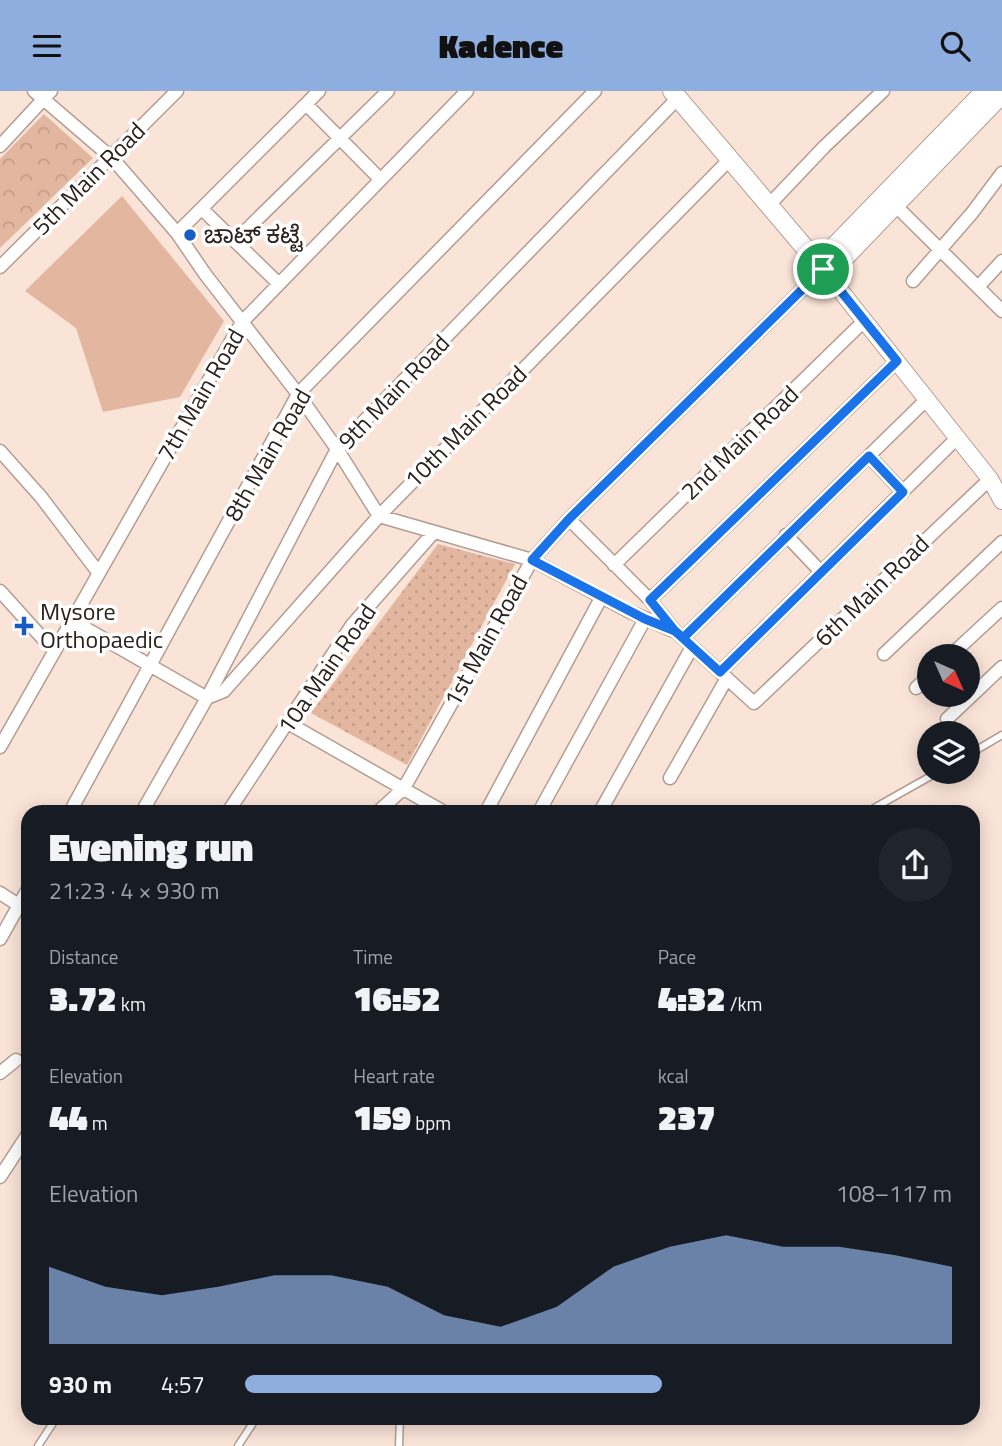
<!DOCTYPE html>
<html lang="en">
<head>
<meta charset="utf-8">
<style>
  :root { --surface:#171b24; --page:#20242c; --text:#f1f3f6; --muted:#9ea1a6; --accent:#8faee0 }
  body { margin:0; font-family:"Titillium Web","Noto Sans Kannada",sans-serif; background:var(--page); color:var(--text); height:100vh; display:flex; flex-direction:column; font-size:26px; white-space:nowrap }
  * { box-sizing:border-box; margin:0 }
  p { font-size:23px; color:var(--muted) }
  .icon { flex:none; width:38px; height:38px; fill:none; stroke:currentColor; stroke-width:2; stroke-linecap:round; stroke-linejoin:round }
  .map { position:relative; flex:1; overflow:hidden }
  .sheet { position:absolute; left:21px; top:714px; width:959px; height:620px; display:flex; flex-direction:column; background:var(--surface); border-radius:21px; box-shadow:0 4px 18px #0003 }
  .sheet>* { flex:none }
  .needle { width:46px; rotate:135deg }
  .fabs { position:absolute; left:917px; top:553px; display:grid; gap:14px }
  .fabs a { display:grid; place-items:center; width:63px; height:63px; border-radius:50%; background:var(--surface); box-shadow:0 4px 18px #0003; font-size:35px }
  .pin { position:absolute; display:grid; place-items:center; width:60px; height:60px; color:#fff; margin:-30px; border:4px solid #fff; border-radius:50%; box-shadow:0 2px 7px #0007 }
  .round { display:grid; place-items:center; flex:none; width:74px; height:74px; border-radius:37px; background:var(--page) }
  .overview { display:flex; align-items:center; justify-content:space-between; height:119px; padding:0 28px }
  h1 { font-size:38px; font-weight:800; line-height:52px }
  .stats { display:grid; grid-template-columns:repeat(3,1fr); gap:10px; height:119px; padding:7px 28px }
  .stats div { display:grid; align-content:center }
  .stats b { font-size:35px; font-weight:800 }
  .stats small { font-size:19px; font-weight:400 }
  .stats p { font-size:19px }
  .chart { height:196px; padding:14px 28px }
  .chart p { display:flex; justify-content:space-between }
  .chart svg { width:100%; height:126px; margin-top:7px; fill:var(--accent); opacity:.7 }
  ul { padding:0 28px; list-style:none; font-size:23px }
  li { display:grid; grid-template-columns:112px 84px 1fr; align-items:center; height:52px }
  li i { height:18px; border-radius:9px; background:var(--accent) }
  header { display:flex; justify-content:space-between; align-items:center; height:91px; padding:0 28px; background:var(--accent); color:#111; font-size:32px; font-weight:800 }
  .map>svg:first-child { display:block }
</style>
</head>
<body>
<header><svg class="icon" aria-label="menu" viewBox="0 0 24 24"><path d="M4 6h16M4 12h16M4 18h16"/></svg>Kadence<svg class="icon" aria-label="search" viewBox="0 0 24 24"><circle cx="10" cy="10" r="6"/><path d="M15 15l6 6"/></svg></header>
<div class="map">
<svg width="1002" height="1355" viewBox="0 0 1002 1355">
  <defs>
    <pattern id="grass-dots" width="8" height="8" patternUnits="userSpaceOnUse" patternTransform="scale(1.75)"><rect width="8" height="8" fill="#e3b79f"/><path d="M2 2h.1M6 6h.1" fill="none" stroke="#c39d88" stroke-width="1.8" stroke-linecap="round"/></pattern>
    <pattern id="park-crowns" width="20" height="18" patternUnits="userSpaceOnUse" patternTransform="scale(1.75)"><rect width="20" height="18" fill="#e3b79f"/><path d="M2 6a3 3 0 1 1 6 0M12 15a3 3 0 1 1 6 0" fill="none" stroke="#c39d88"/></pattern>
  </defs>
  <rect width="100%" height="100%" fill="#fae3d7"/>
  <!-- grass -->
  <path fill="url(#grass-dots)" d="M 438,453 L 515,473 L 407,674 L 311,622 Z"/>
  <!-- park -->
  <path fill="url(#park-crowns)" d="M 44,23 L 93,67 L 0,157 L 0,68 Z"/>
  <!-- pitch -->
  <path fill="#e3b79f" d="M 122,105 L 224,230 L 180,306 L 103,321 L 76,237 L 25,200 Z"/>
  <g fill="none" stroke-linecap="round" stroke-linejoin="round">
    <defs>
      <path id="service" d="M 968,664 L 1002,644
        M 867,721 L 938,681
        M 38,1355 L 57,1326
        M 238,1355 L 257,1326
        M 399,1355 L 400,1326"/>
      <path id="minor" d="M 34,0 L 112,67 L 177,142 L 205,183 L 298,303 L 337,358 L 379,425
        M 306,13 L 380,88
        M 0,55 L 51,0
        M 769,114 L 824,56 L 883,0
        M 895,114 L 1002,220
        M 202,118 L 279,193
        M 177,142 L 319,0
        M 235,150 L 388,0
        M 0,176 L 177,0
        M 913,190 L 972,122 L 1002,82
        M 978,196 L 1002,170
        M 0,360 L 41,406 L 98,481
        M 869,365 L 903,401
        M 379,425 L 532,469 L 628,520 L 674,540
        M 569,428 L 650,509 L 675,540 L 754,612 L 990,388
        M 786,444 L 821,481
        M 614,474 L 865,229
        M 0,500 L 54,560
        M 650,509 L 897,270
        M 71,529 L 207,607 L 224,600 L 379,425 L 730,68
        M 683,547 L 927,308
        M 884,563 L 1002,451
        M 950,565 L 1002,517
        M 720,581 L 958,346
        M 916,597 L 929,585
        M 947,628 L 1002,576
        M 288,632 L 444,721
        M 0,656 L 242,231 L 467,0
        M 670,687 L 727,587
        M 70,721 L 298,303 L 595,0
        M 142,721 L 207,607 L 337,358 L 678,7
        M 228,721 L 352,534 L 434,441
        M 378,721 L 404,697 L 532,469 L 569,428 L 823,178
        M 486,721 L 601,507
        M 539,721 L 645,528
        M 600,721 L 692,556
        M 0,802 L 28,820
        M 0,848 L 28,798
        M 0,982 L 16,969
        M 0,1086 L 28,1043"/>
      <path id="tertiary" d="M 828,184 L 990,388 L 1002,410"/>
      <path id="secondary" d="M 672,0 L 828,184 L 1002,3
        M 818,172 L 985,0"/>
    </defs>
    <!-- service casing -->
    <use href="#service" stroke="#b39d92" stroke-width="9"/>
    <!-- minor casing -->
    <use href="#minor" stroke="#b39d92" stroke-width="15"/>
    <!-- tertiary casing -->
    <use href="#tertiary" stroke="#b39d92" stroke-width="18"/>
    <!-- secondary casing -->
    <use href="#secondary" stroke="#b39d92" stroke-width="20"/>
    <!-- service -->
    <use href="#service" stroke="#fff" stroke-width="6"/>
    <!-- minor -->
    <use href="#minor" stroke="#fff" stroke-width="12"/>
    <!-- tertiary -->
    <use href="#tertiary" stroke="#fff" stroke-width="16"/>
    <!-- secondary -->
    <use href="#secondary" stroke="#fff" stroke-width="18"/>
  </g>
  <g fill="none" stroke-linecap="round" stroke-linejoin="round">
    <defs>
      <path id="route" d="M 823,178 L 569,428 L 532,469 L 645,528 L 675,540 L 683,547 L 869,365 L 903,401 L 720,581 L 675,540 L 650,509 L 897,270 L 823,178"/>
    </defs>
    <!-- route casing -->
    <use href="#route" stroke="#fff" stroke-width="14"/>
    <!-- route -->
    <use href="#route" stroke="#1a73e8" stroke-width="9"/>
  </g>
  <!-- markers -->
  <g fill="#185ac6" stroke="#fff" stroke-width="2.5">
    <circle cx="190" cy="144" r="7"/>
    <path d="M20.5 524.5h7v7h7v7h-7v7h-7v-7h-7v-7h7z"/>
  </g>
  <g text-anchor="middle" stroke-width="7" stroke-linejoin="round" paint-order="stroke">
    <!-- street labels -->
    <g font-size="24" fill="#2a221e" stroke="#fff">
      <text transform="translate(89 88) rotate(-45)" y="8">5th Main Road</text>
      <text transform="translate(394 301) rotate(-46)" y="8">9th Main Road</text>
      <text transform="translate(201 304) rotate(-60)" y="8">7th Main Road</text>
      <text transform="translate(466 336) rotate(-45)" y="8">10th Main Road</text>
      <text transform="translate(740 352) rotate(-44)" y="8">2nd Main Road</text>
      <text transform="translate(268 364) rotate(-60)" y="8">8th Main Road</text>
      <text transform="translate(872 500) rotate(-44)" y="8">6th Main Road</text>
      <text transform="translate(486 550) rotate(-61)" y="8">1st Main Road</text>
      <text transform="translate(327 578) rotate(-55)" y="8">10a Main Road</text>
    </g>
    <!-- poi labels -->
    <g font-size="24" fill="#2a221e" stroke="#fff" text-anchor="start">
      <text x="204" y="152">ಚಾಟ್ ಕಟ್ಟೆ</text>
      <text x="40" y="529">Mysore<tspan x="40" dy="28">Orthopaedic</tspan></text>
    </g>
  </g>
</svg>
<div class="fabs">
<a><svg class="needle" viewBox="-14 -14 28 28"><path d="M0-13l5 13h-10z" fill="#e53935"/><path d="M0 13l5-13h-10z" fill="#9ea1a6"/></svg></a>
<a><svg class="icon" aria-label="layers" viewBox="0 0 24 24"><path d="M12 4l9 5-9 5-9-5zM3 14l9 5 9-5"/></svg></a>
</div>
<div class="pin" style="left:823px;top:178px;background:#1e9e55"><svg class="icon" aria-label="arrive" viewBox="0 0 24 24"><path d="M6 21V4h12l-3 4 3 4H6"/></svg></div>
<section class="sheet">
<div class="overview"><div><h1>Evening run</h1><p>21:23 · 4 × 930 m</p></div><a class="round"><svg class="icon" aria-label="share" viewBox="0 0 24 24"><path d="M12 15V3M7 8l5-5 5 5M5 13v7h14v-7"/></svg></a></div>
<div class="stats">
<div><p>Distance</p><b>3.72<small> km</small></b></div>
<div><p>Time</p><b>16:52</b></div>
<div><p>Pace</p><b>4:32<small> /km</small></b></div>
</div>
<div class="stats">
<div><p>Elevation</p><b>44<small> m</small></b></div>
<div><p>Heart rate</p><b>159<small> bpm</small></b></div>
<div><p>kcal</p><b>237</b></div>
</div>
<div class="chart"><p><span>Elevation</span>108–117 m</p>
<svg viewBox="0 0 160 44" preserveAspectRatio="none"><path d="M0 44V17L10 24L20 27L30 24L40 20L50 20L60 24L70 34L80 38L90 31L100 17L110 10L120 6L130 10L140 10L150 13L160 17V44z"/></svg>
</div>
<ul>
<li><b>930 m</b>4:57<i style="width:59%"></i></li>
</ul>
</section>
</div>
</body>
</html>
